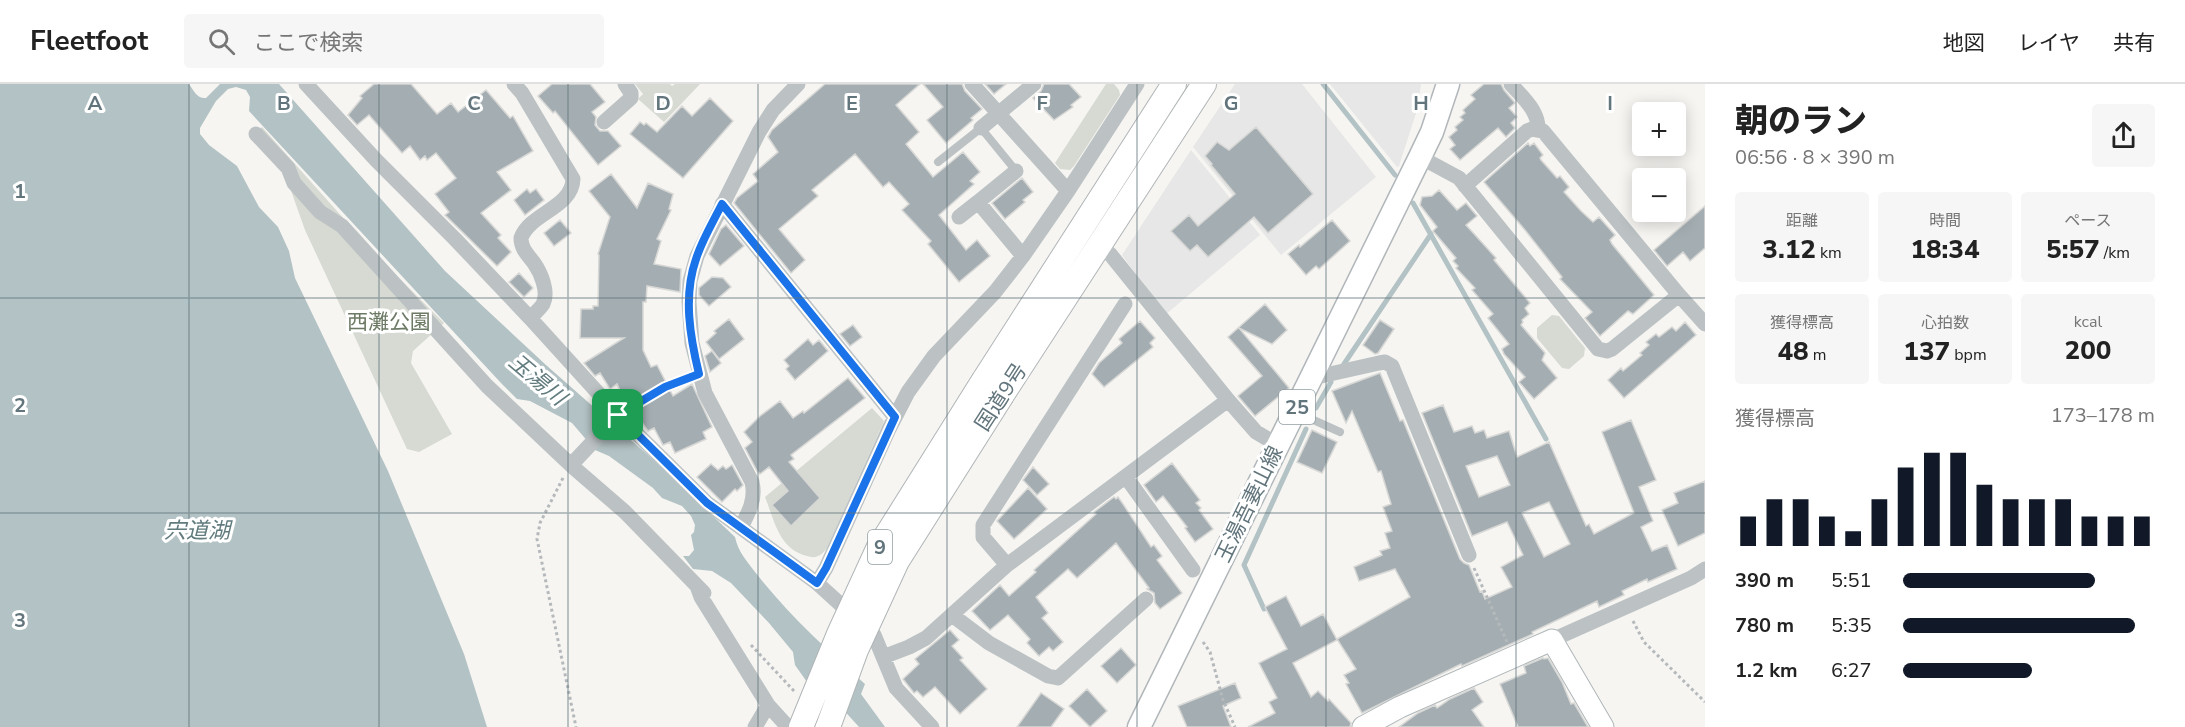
<!DOCTYPE html>
<html lang="ja">
<head>
<meta charset="utf-8">
<style>
  :root { --surface:#fff; --page:#f6f6f6; --text:#222; --muted:#767676; --line:#e0e0e0; --accent:#111827 }
  body { margin:0; font-family:"Nunito Sans","Noto Sans JP",sans-serif; background:var(--page); color:var(--text); height:100vh; display:flex; flex-direction:column; font-size:22px; white-space:nowrap }
  * { box-sizing:border-box; margin:0 }
  p { font-size:20px; color:var(--muted) }
  .icon { flex:none; width:33px; height:33px; fill:none; stroke:currentColor; stroke-width:2; stroke-linecap:round; stroke-linejoin:round }
  .map { position:relative; flex:1; overflow:hidden }
  .details { display:flex; flex-direction:column; background:var(--surface); width:480px }
  .details>* { flex:none }
  .tools { position:absolute; left:1632px; top:18px; display:grid; gap:12px }
  .tools a { display:grid; place-items:center; width:54px; height:54px; border-radius:6px; background:var(--surface); box-shadow:0 3px 15px #0003; font-size:30px }
  .pin { position:absolute; display:grid; place-items:center; width:51px; height:51px; color:#fff; margin:-26px; border-radius:12px; box-shadow:0 3px 9px #0006 }
  .round { display:grid; place-items:center; flex:none; width:63px; height:63px; border-radius:6px; background:var(--page) }
  .headline { display:flex; align-items:center; justify-content:space-between; height:102px; padding:0 30px }
  h1 { font-size:33px; font-weight:800; line-height:45px }
  .metrics { display:grid; grid-template-columns:repeat(3,1fr); gap:9px; height:102px; padding:6px 30px }
  .metrics div { display:grid; align-content:center; border-radius:6px; background:var(--page); text-align:center }
  .metrics b { font-size:26px; font-weight:800 }
  .metrics small { font-size:16px; font-weight:400 }
  .metrics p { font-size:16px }
  .chart { height:168px; padding:12px 30px }
  .chart p { display:flex; justify-content:space-between }
  .chart svg { width:100%; height:108px; margin-top:6px; stroke:var(--accent); stroke-width:6 }
  ul { padding:0 30px; list-style:none; font-size:20px }
  li { display:grid; grid-template-columns:96px 72px 1fr; align-items:center; height:45px }
  li i { height:15px; border-radius:8px; background:var(--accent) }
  header { display:flex; align-items:center; gap:36px; box-sizing:border-box; height:84px; padding:0 30px; background:var(--surface); border-bottom:2px solid var(--line) }
  header strong { font-size:28px }
  nav { display:flex; gap:33px; margin-inline-start:auto; font-size:21px }
  .search { width:420px; height:54px; background:var(--page); display:flex; align-items:center; gap:15px; box-sizing:border-box; padding:0 21px; border-radius:6px; color:var(--muted); font-size:22px }
  main { display:flex; flex:1; min-height:0 }
  .map>svg:first-child { display:block }
</style>
</head>
<body>
<header>
<strong>Fleetfoot</strong>
<div class="search"><svg class="icon" aria-label="search" viewBox="0 0 24 24"><circle cx="10" cy="10" r="6"/><path d="M15 15l6 6"/></svg>ここで検索</div>
<nav><a>地図</a><a>レイヤ</a><a>共有</a></nav>
</header>
<main>
<div class="map">
<svg width="1705" height="643" viewBox="0 0 1705 643">
  <rect width="100%" height="100%" fill="#f6f5f2"/>
  <!-- built -->
  <path fill="#e6e7e6" d="M 1235,0 L 1302,0 L 1376,93 L 1281,171 L 1193,63 Z
    M 1330,0 L 1421,0 L 1418,23 L 1399,82 L 1397,83 Z
    M 1191,66 L 1260,151 L 1165,231 L 1122,171 Z"/>
  <!-- green -->
  <path fill="#d6dad2" d="M 635,0 L 670,0 L 672,2 L 675,0 L 700,0 L 664,38 L 638,15 L 643,10 Z
    M 1106,0 L 1114,0 L 1119,6 L 1120,11 L 1074,82 L 1070,86 L 1060,85 L 1055,79 Z
    M 262,43 L 378,173 L 444,239 L 413,267 L 411,279 L 452,350 L 419,368 L 407,365 L 305,146 L 284,87 L 253,52 Z
    M 1552,231 L 1559,232 L 1585,264 L 1584,272 L 1569,285 L 1562,284 L 1537,254 L 1537,244 Z
    M 872,324 L 884,337 L 827,464 C 821,472 816,475 807,472 C 779,465 775,438 765,413 Z"/>
  <!-- water -->
  <path fill="#b3c2c4" d="M 0,0 L 189,0 C 194,7 197,15 206,14 L 220,0 L 279,0 L 445,187 L 546,281 L 657,379 L 735,453 C 738,468 747,477 755,488 C 788,530 826,565 865,600 L 861,610 L 885,643 L 859,643 L 840,622 L 831,624 L 807,598 L 795,581 L 793,568 L 769,539 L 731,499 L 712,487 L 693,485 L 683,472 L 689,472 L 694,466 L 691,451 L 694,448 L 695,441 L 691,432 L 682,422 L 662,414 L 653,404 L 609,372 L 595,366 L 572,339 L 530,317 L 517,315 L 501,299 L 249,27 L 250,13 L 246,6 L 236,3 L 228,5 L 216,17 L 200,44 L 200,50 L 209,61 L 237,82 L 259,123 L 278,143 L 289,167 L 295,194 L 388,387 L 464,570 L 487,643 L 0,643 Z"/>
  <g fill="none" stroke-linecap="round" stroke-linejoin="round">
    <!-- stream -->
    <path stroke="#b3c2c4" stroke-width="5" d="M 1323,0 L 1395,91
      M 1413,119 L 1546,355
      M 1344,280 L 1431,150
      M 1316,324 L 1331,298
      M 1264,525 L 1244,481 L 1306,345"/>
  </g>
  <!-- building -->
  <path fill="#a4aeb2" stroke="#d7d7d5" stroke-width="1.5" fill-rule="evenodd" d="M 374,0 L 411,0 L 437,30 L 451,19 L 458,28 L 486,6 L 510,34 L 513,32 L 533,67 L 497,88 L 511,106 L 481,129 L 501,151 L 498,154 L 511,168 L 497,182 L 445,131 L 449,128 L 435,110 L 456,94 L 436,69 L 427,76 L 425,72 L 420,76 L 410,62 L 402,69 L 369,31 L 357,41 L 348,31 L 362,14 L 360,12 Z
    M 552,0 L 590,0 L 605,18 L 592,28 L 596,33 L 595,41 L 600,47 L 608,47 L 621,62 L 598,81 L 555,27 L 553,29 L 538,12 Z
    M 825,0 L 920,0 L 896,21 L 919,48 L 906,60 L 933,93 L 963,68 L 980,88 L 970,97 L 974,100 L 939,131 L 966,166 L 977,156 L 990,172 L 959,198 L 928,160 L 931,157 L 902,126 L 909,120 L 889,98 L 883,103 L 855,70 L 812,106 L 818,112 L 779,145 L 805,176 L 791,189 L 734,119 L 737,114 L 758,97 L 753,90 L 778,68 L 768,53 L 772,46 Z
    M 923,0 L 962,0 L 965,7 L 982,25 L 971,34 L 973,36 L 946,59 L 927,36 L 943,23 Z
    M 985,0 L 1006,0 L 994,10 Z
    M 1044,0 L 1069,0 L 1081,13 L 1071,21 L 1073,23 L 1054,36 L 1033,14 L 1041,7 Z
    M 1484,0 L 1501,0 L 1504,6 L 1515,19 L 1509,24 L 1517,33 L 1511,39 L 1515,44 L 1506,53 L 1498,44 L 1460,76 L 1450,65 L 1455,61 L 1449,53 L 1457,46 L 1455,43 L 1463,36 L 1460,33 L 1465,29 L 1463,26 L 1475,15 L 1471,11 Z
    M 710,14 L 733,37 L 683,94 L 630,50 L 640,38 L 644,41 L 646,39 L 657,48 L 682,22 L 692,32 Z
    M 1256,43 L 1313,110 L 1268,149 L 1254,133 L 1208,173 L 1197,161 L 1190,167 L 1171,147 L 1189,131 L 1198,142 L 1235,110 L 1211,81 L 1212,80 L 1205,72 L 1217,58 L 1229,66 Z
    M 1528,59 L 1530,62 L 1534,59 L 1543,71 L 1540,74 L 1541,76 L 1557,94 L 1560,92 L 1569,103 L 1564,108 L 1581,127 L 1593,138 L 1599,133 L 1615,151 L 1610,156 L 1612,160 L 1654,211 L 1633,230 L 1628,227 L 1600,252 L 1585,234 L 1592,228 L 1560,195 L 1562,193 L 1525,146 L 1484,98 Z
    M 611,90 L 637,124 L 648,99 L 673,110 L 669,125 L 671,126 L 657,155 L 661,157 L 654,180 L 681,185 L 680,208 L 647,202 L 646,218 L 643,218 L 643,266 L 651,283 L 657,281 L 673,312 L 692,300 L 712,343 L 703,348 L 706,355 L 675,369 L 670,358 L 663,361 L 654,344 L 648,347 L 641,337 L 639,338 L 631,330 L 617,300 L 610,305 L 600,289 L 595,292 L 584,279 L 624,254 L 580,254 L 581,225 L 593,225 L 593,222 L 598,222 L 599,171 L 598,170 L 610,133 L 589,107 Z
    M 1022,94 L 1033,108 L 1023,116 L 1025,118 L 1005,135 L 992,119 Z
    M 527,105 L 530,109 L 536,105 L 544,116 L 525,131 L 514,116 Z
    M 1439,106 L 1457,126 L 1466,119 L 1477,132 L 1466,141 L 1496,174 L 1494,176 L 1530,219 L 1525,224 L 1529,230 L 1522,236 L 1523,238 L 1521,241 L 1545,269 L 1542,276 L 1557,294 L 1534,315 L 1519,298 L 1525,293 L 1504,270 L 1502,265 L 1509,260 L 1488,234 L 1493,230 L 1472,206 L 1475,204 L 1456,184 L 1458,182 L 1453,177 L 1456,174 L 1433,147 L 1437,143 L 1420,121 L 1422,113 L 1432,112 Z
    M 1705,122 L 1705,164 L 1690,177 L 1683,168 L 1667,182 L 1654,166 Z
    M 560,136 L 571,149 L 554,162 L 544,149 Z
    M 1332,136 L 1350,157 L 1319,185 L 1316,182 L 1306,191 L 1288,170 L 1299,161 L 1300,163 Z
    M 726,141 L 744,162 L 720,182 L 709,170 L 721,145 Z
    M 519,189 L 533,204 L 524,213 L 509,198 Z
    M 712,193 L 723,194 L 731,203 L 709,222 L 699,211 L 699,204 Z
    M 1265,220 L 1287,246 L 1272,260 L 1239,244 L 1289,304 L 1255,332 L 1238,312 L 1262,292 L 1228,253 Z
    M 729,235 L 744,255 L 719,275 L 706,258 L 716,249 L 714,247 Z
    M 1380,236 L 1394,245 L 1378,269 L 1375,270 L 1363,261 Z
    M 1140,237 L 1155,254 L 1150,259 L 1153,263 L 1104,303 L 1092,290 L 1099,279 L 1122,259 L 1119,255 Z
    M 1685,238 L 1696,251 L 1624,314 L 1608,296 L 1621,284 L 1623,287 L 1642,271 L 1640,269 L 1649,261 L 1646,258 L 1656,250 L 1659,253 L 1672,243 L 1676,247 Z
    M 853,241 L 862,253 L 850,262 L 840,250 Z
    M 808,255 L 813,261 L 819,256 L 828,267 L 795,296 L 786,285 L 789,282 L 784,276 Z
    M 712,267 L 721,279 L 710,288 L 705,272 Z
    M 1380,289 L 1400,337 L 1403,336 L 1460,475 L 1464,479 L 1469,481 L 1480,508 L 1482,507 L 1485,515 L 1512,503 L 1501,483 L 1523,471 L 1507,438 L 1472,452 L 1422,329 L 1443,321 L 1454,348 L 1472,342 L 1475,349 L 1484,346 L 1487,354 L 1509,347 L 1517,373 L 1549,358 L 1586,442 L 1589,440 L 1594,450 L 1634,429 L 1602,348 L 1631,336 L 1656,396 L 1639,403 L 1653,437 L 1641,443 L 1652,467 L 1667,461 L 1677,485 L 1648,498 L 1647,495 L 1622,507 L 1624,511 L 1599,523 L 1597,517 L 1532,548 L 1533,550 L 1462,582 L 1461,580 L 1362,629 L 1346,600 L 1349,599 L 1344,591 L 1356,585 L 1337,555 L 1410,513 L 1395,485 L 1359,497 L 1354,483 L 1382,471 L 1380,467 L 1390,464 L 1385,449 L 1392,447 L 1383,423 L 1391,420 L 1381,387 L 1378,388 L 1352,327 L 1346,339 L 1332,307 ZM 1497,372 L 1510,401 L 1479,413 L 1466,382 ZM 1549,418 L 1570,460 L 1544,473 L 1522,429 Z
    M 848,294 L 865,314 L 791,371 L 794,375 L 789,378 L 820,414 L 791,442 L 772,421 L 788,407 L 769,383 L 760,390 L 757,387 L 745,364 L 752,358 L 744,348 L 760,332 L 780,317 L 793,334 L 803,327 L 804,329 Z
    M 1312,346 L 1337,358 L 1322,389 L 1297,378 Z
    M 1172,379 L 1200,416 L 1196,419 L 1201,424 L 1199,426 L 1213,445 L 1195,458 L 1185,444 L 1187,443 L 1163,412 L 1156,418 L 1144,401 Z
    M 711,380 L 718,386 L 723,382 L 726,385 L 732,381 L 743,401 L 737,407 L 735,405 L 722,418 L 697,393 Z
    M 1033,383 L 1049,400 L 1037,411 L 1023,396 Z
    M 1705,397 L 1705,449 L 1678,462 L 1662,426 L 1678,419 L 1674,409 Z
    M 1028,404 L 1047,425 L 1014,455 L 997,437 Z
    M 1114,413 L 1116,415 L 1118,413 L 1123,420 L 1151,463 L 1154,461 L 1162,472 L 1157,476 L 1182,509 L 1160,525 L 1155,519 L 1154,509 L 1147,505 L 1149,504 L 1116,459 L 1077,494 L 1068,485 L 1036,513 L 1048,529 L 1042,534 L 1063,558 L 1053,567 L 1049,563 L 1039,572 L 1027,559 L 1030,555 L 1008,531 L 990,546 L 972,527 L 1000,501 L 1009,512 L 1036,488 L 1034,486 L 1096,430 L 1094,428 Z
    M 1286,512 L 1301,542 L 1323,530 L 1337,556 L 1293,579 L 1311,613 L 1318,607 L 1328,617 L 1329,615 L 1351,639 L 1350,643 L 1248,643 L 1275,629 L 1269,618 L 1277,614 L 1259,579 L 1287,565 L 1265,523 Z
    M 950,546 L 959,556 L 952,562 L 963,574 L 960,576 L 987,605 L 960,630 L 935,603 L 923,613 L 917,607 L 914,609 L 903,595 L 919,580 L 915,575 Z
    M 1121,564 L 1136,581 L 1117,599 L 1101,582 Z
    M 1543,574 L 1544,575 L 1548,574 L 1562,598 L 1571,620 L 1574,619 L 1588,643 L 1518,643 L 1500,600 L 1526,589 L 1524,582 Z
    M 1235,599 L 1241,614 L 1223,622 L 1231,643 L 1187,643 L 1178,622 Z
    M 1474,604 L 1483,618 L 1472,626 L 1484,643 L 1399,643 L 1418,629 L 1435,621 L 1437,624 L 1450,615 Z
    M 1087,605 L 1107,627 L 1090,643 L 1069,622 Z
    M 1041,609 L 1064,625 L 1051,643 L 1017,643 Z"/>
  <g fill="none" stroke-linecap="round" stroke-linejoin="round">
    <defs>
      <path id="secondary" d="M 1363,643 L 1400,623 L 1552,556 L 1603,643"/>
      <path id="primary" d="M 1139,643 L 1420,73 L 1432,48 L 1448,0"/>
      <path id="trunk" d="M 984,296 L 1174,0
        M 1002,311 L 1204,0"/>
    </defs>
    <!-- secondary casing -->
    <use href="#secondary" stroke="#afb6b9" stroke-width="23"/>
    <!-- primary casing -->
    <use href="#primary" stroke="#b0b6b9" stroke-width="25"/>
    <!-- trunk casing -->
    <use href="#trunk" stroke="#b0b5b7" stroke-width="26"/>
    <!-- path -->
    <path stroke="#b5b9bb" stroke-width="3" stroke-dasharray="3 3" stroke-linecap="butt" d="M 631,321 L 665,303 L 684,295
      M 563,394 L 540,439 L 537,455 L 576,643
      M 1474,484 L 1507,558
      M 1633,537 L 1644,558 L 1705,618
      M 1203,558 L 1210,568 L 1223,616 L 1235,643
      M 751,561 L 794,607"/>
    <!-- service -->
    <path stroke="#bcc2c4" stroke-width="8" d="M 938,78 L 981,44 L 1016,87
      M 1298,329 L 1340,348"/>
    <!-- minor -->
    <path stroke="#bcc2c4" stroke-width="15" d="M 306,0 L 376,76 L 455,155 L 530,234 L 618,331 L 707,419 L 817,499 L 874,551 L 896,604 L 932,643
      M 514,0 L 522,9 L 573,95 C 572,124 530,129 521,154 C 521,165 528,171 534,179 C 541,189 549,208 543,220 C 540,225 534,230 530,234
      M 972,0 L 1068,107
      M 1511,0 C 1523,14 1539,27 1538,46
      M 604,38 L 631,14 L 631,9 L 625,0
      M 981,44 L 1034,0
      M 256,50 L 288,84 L 294,99 L 320,128 L 342,142 L 487,302 L 573,383 L 625,428 L 704,509
      M 1420,73 L 1459,94 L 1598,265 L 1607,267 L 1612,265 L 1679,211
      M 1016,87 L 978,118 L 1023,172
      M 1465,102 L 1527,47 L 1532,45 L 1543,47 L 1679,211 L 1705,240
      M 722,120 L 895,333
      M 959,133 L 978,118
      M 1099,160 L 1110,170 L 1228,316 L 1256,348 L 1278,361
      M 1312,294 L 1379,279 L 1385,278 L 1392,282 L 1469,471
      M 571,381 L 618,331
      M 1126,393 L 1193,486
      M 741,443 C 749,428 756,415 752,398 L 705,309 L 692,259 L 689,218 L 690,197 L 697,172 L 759,48 L 773,26 L 798,0
      M 1007,481 L 983,453 L 983,441 L 1125,220
      M 817,499 L 826,484 L 889,345 L 908,308 L 934,272 L 995,208 L 1023,172 L 1068,107 L 1137,0
      M 697,502 L 701,513 L 768,621 L 788,643
      M 952,531 L 989,559 L 1048,592 L 1058,594 L 1146,515
      M 1552,556 L 1691,494 L 1705,485
      M 883,573 L 909,563 L 926,554 L 1007,481 L 1228,316
      M 755,643 L 768,621"/>
    <!-- secondary -->
    <use href="#secondary" stroke="#fff" stroke-width="21"/>
    <!-- primary -->
    <use href="#primary" stroke="#fff" stroke-width="22"/>
    <!-- trunk -->
    <use href="#trunk" stroke="#fff" stroke-width="24"/>
    <defs>
      <path id="trunk-bridge" d="M 801,643 L 839,550 L 878,465 L 984,296
        M 828,643 L 856,566 L 897,477 L 1002,311"/>
    </defs>
    <!-- trunk-bridge casing -->
    <use href="#trunk-bridge" stroke="#b0b5b7" stroke-width="26" stroke-linecap="butt"/>
    <!-- trunk-bridge -->
    <use href="#trunk-bridge" stroke="#fff" stroke-width="24"/>
  </g>
  <g fill="none" stroke-linecap="round" stroke-linejoin="round">
    <defs>
      <path id="route" d="M 722,120 L 895,333 L 826,484 L 817,499 L 707,419 L 618,331 L 665,303 L 699,290 C 690,253 683,212 696,175 C 702,156 713,138 722,120 Z"/>
    </defs>
    <!-- route casing -->
    <use href="#route" stroke="#fff" stroke-width="12"/>
    <!-- route -->
    <use href="#route" stroke="#1a73e8" stroke-width="8"/>
  </g>
  <!-- grid -->
  <path fill="none" stroke="#62757c" stroke-width="1.5" stroke-opacity="0.55" d="M 189,0 L 189,643M 379,0 L 379,643M 568,0 L 568,643M 758,0 L 758,643M 947,0 L 947,643M 1137,0 L 1137,643M 1326,0 L 1326,643M 1516,0 L 1516,643M 0,214 L 1705,214M 0,429 L 1705,429"/>
  <g text-anchor="middle" stroke-width="6" stroke-linejoin="round" paint-order="stroke">
    <!-- shield labels -->
    <g fill="#fff" stroke="#919ea3" stroke-width="1.5">
      <rect x="1279" y="306" width="36" height="34" rx="4.5"/>
      <rect x="868" y="446" width="24" height="34" rx="4.5"/>
    </g>
    <g font-size="20" font-weight="bold" fill="#62757c">
      <text x="1297" y="330">25</text>
      <text x="880" y="470">9</text>
    </g>
    <!-- park labels -->
    <g font-size="21" fill="#6c7964" stroke="#fff">
      <text x="389" y="245">西灘公園</text>
    </g>
    <!-- street labels -->
    <g font-size="21" fill="#62757c" stroke="#fff">
      <text transform="translate(1001 313) rotate(-57)" y="7">国道9号</text>
      <text transform="translate(1249 420) rotate(-64)" y="7">玉湯吾妻山線</text>
    </g>
    <!-- water labels -->
    <g font-size="22" font-style="italic" fill="#627b7f" stroke="#fff">
      <text transform="translate(538 295) rotate(40)" y="8">玉湯川</text>
      <text x="197" y="454">宍道湖</text>
    </g>
  </g>
  <g font-size="20" text-anchor="middle" font-weight="bold" fill="#62757c" stroke="#fff" stroke-width="6" stroke-linejoin="round" paint-order="stroke">
    <text x="95" y="26">A</text>
    <text x="284" y="26">B</text>
    <text x="474" y="26">C</text>
    <text x="663" y="26">D</text>
    <text x="852" y="26">E</text>
    <text x="1042" y="26">F</text>
    <text x="1231" y="26">G</text>
    <text x="1421" y="26">H</text>
    <text x="1610" y="26">I</text>
    <text x="20" y="114">1</text>
    <text x="20" y="328">2</text>
    <text x="20" y="543">3</text>
  </g>
</svg>
<div class="tools">
<a>+</a>
<a>−</a>
</div>
<div class="pin" style="left:618px;top:331px;background:#1e9e55"><svg class="icon" aria-label="arrive" viewBox="0 0 24 24"><path d="M6 21V4h12l-3 4 3 4H6"/></svg></div>
</div>
<section class="details">
<div class="headline"><div><h1>朝のラン</h1><p>06:56 · 8 × 390 m</p></div><a class="round"><svg class="icon" aria-label="share" viewBox="0 0 24 24"><path d="M12 15V3M7 8l5-5 5 5M5 13v7h14v-7"/></svg></a></div>
<div class="metrics">
<div><p>距離</p><b>3.12<small> km</small></b></div>
<div><p>時間</p><b>18:34</b></div>
<div><p>ペース</p><b>5:57<small> /km</small></b></div>
</div>
<div class="metrics">
<div><p>獲得標高</p><b>48<small> m</small></b></div>
<div><p>心拍数</p><b>137<small> bpm</small></b></div>
<div><p>kcal</p><b>200</b></div>
</div>
<div class="chart"><p><span>獲得標高</span>173–178 m</p>
<svg viewBox="0 0 160 44" preserveAspectRatio="none"><path d="M5 44V32M15 44V25M25 44V25M35 44V32M45 44V38M55 44V25M65 44V12M75 44V6M85 44V6M95 44V19M105 44V25M115 44V25M125 44V25M135 44V32M145 44V32M155 44V32"/></svg>
</div>
<ul>
<li><b>390 m</b>5:51<i style="width:76%"></i></li>
<li><b>780 m</b>5:35<i style="width:92%"></i></li>
<li><b>1.2 km</b>6:27<i style="width:51%"></i></li>
</ul>
</section>
</main>
</body>
</html>
